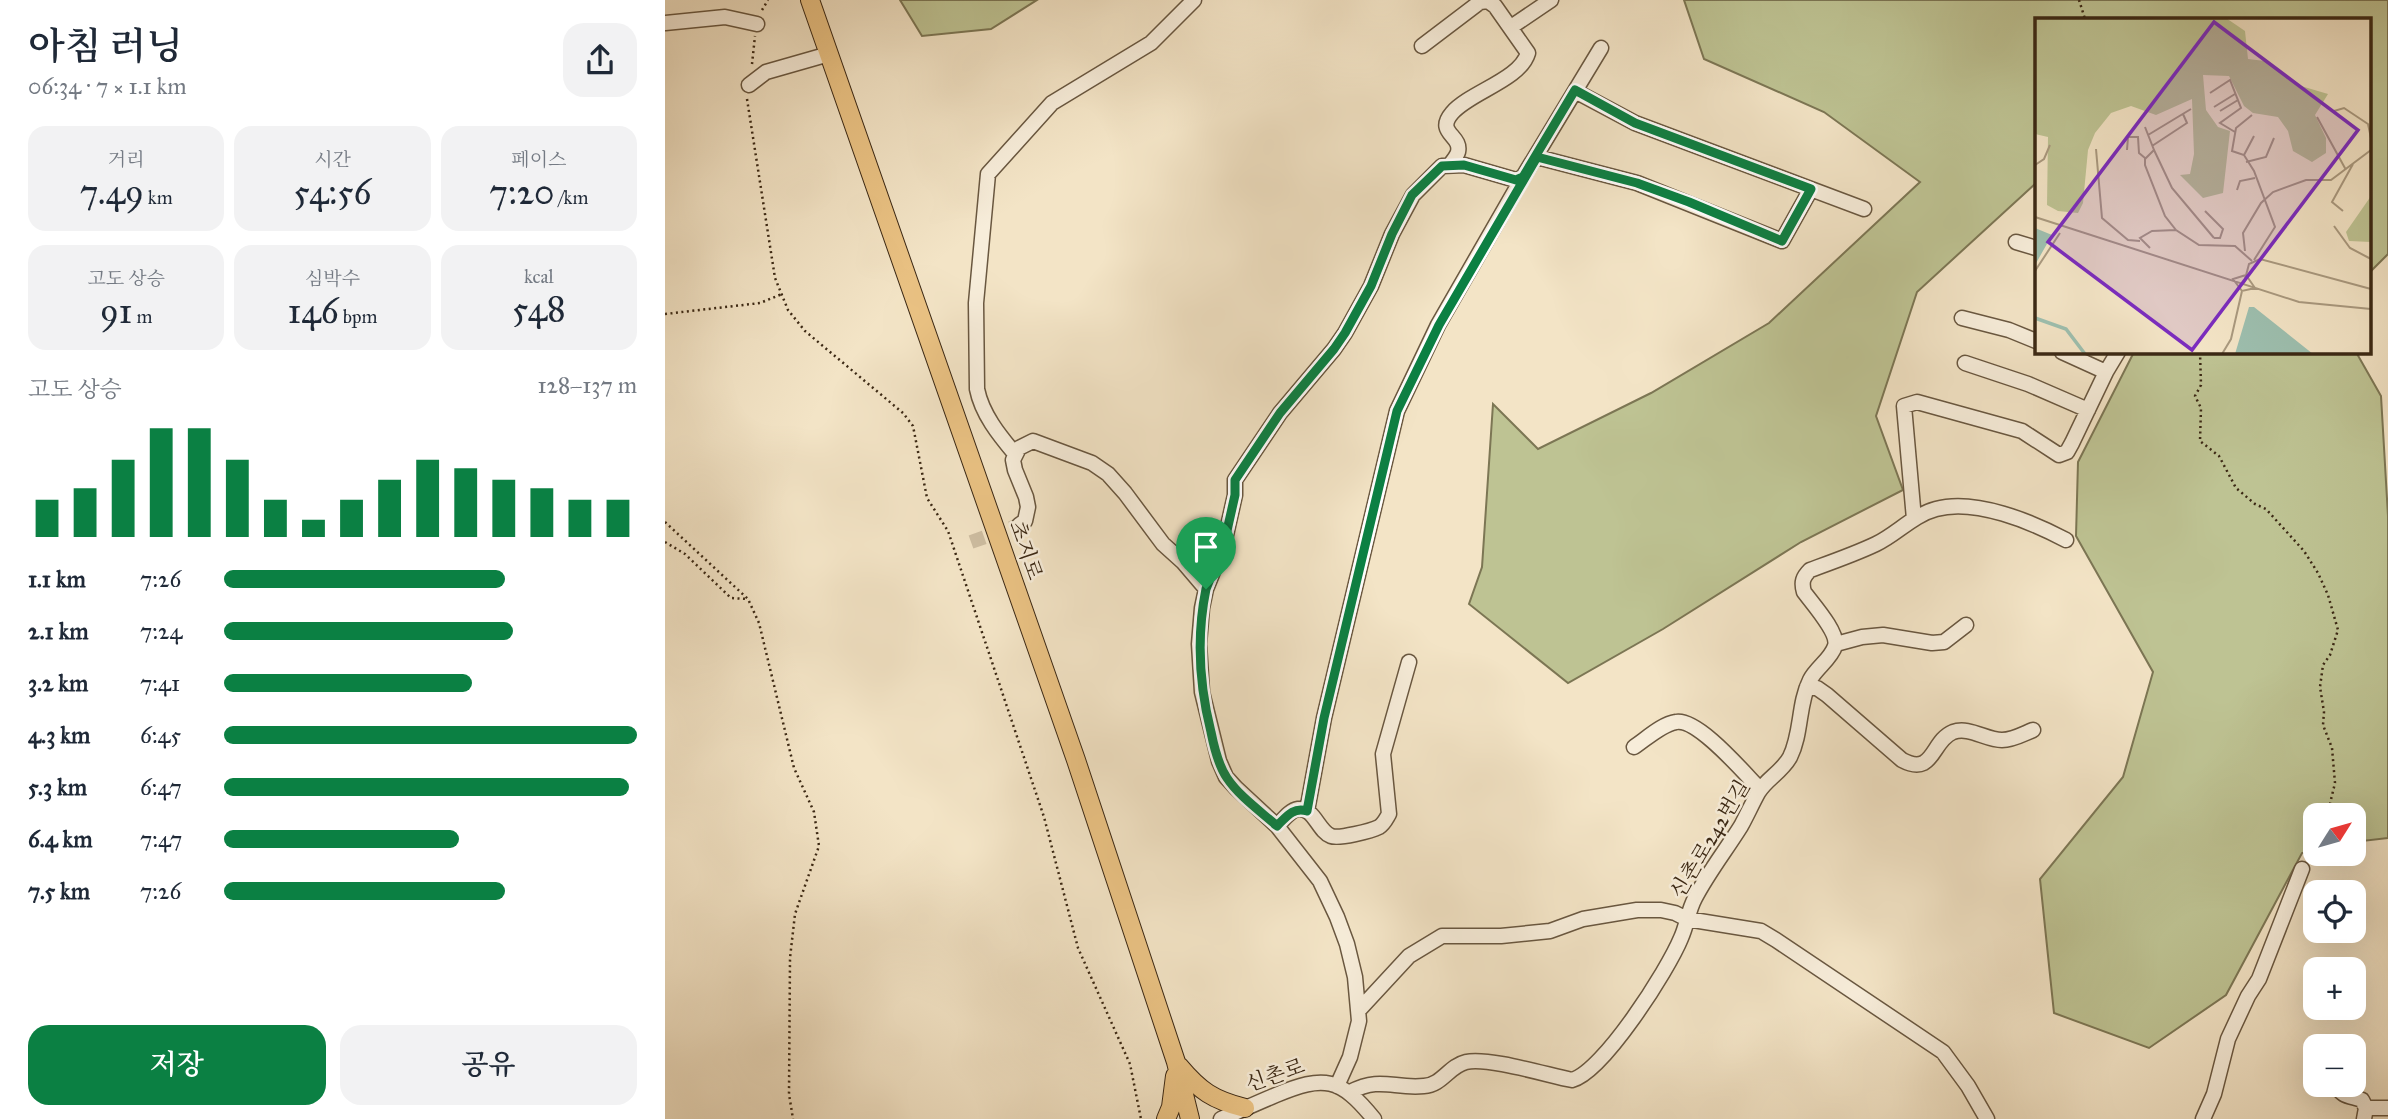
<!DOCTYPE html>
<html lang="ko">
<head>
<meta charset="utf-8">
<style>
  :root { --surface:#fff; --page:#f2f2f3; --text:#1f2937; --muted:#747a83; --accent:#0b8043 }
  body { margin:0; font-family:"IM FELL Great Primer","Noto Serif KR",serif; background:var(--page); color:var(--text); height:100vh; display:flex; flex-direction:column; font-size:26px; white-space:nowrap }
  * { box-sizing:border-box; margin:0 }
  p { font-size:23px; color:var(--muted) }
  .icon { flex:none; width:38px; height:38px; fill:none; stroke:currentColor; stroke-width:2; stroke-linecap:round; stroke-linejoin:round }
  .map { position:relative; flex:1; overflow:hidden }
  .drawer { display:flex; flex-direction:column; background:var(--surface); width:665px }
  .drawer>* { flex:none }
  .needle { width:46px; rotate:53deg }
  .fabs { position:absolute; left:1638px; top:803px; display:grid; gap:14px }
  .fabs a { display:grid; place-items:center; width:63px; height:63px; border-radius:14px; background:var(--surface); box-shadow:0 7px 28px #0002; font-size:35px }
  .pin { position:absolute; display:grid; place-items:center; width:60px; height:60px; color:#fff; margin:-72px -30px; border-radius:50% 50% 50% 0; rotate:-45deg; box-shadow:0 0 7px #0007 }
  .pin .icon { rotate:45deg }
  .round { display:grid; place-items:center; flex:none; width:74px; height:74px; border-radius:21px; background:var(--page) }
  .overview { display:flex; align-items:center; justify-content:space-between; height:119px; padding:0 28px }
  h1 { font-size:38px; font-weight:600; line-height:52px }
  .stats { display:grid; grid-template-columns:repeat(3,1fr); gap:10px; height:119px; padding:7px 28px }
  .stats div { display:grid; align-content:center; border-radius:18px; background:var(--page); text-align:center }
  .stats b { font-size:35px; font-weight:600 }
  .stats small { font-size:19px; font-weight:400 }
  .stats p { font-size:19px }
  .chart { height:196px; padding:14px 28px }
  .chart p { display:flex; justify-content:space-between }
  .chart svg { width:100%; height:126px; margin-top:7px; stroke:var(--accent); stroke-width:6 }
  .cta { display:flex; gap:14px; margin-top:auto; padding:14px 28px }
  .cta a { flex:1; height:80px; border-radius:21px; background:var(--accent); color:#fff; font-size:28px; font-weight:600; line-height:80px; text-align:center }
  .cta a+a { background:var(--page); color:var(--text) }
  ul { padding:0 28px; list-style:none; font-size:23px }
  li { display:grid; grid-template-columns:112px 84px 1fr; align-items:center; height:52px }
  li i { height:18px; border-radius:9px; background:var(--accent) }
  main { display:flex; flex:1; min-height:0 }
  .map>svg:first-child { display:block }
</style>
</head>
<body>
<main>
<section class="drawer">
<div class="overview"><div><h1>아침 러닝</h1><p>06:34 · 7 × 1.1 km</p></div><a class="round"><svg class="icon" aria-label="share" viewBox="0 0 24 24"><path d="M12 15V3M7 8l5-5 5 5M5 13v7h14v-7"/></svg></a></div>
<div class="stats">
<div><p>거리</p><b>7.49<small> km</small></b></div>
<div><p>시간</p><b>54:56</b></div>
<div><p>페이스</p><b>7:20<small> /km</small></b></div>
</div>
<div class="stats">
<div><p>고도 상승</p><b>91<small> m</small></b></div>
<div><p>심박수</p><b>146<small> bpm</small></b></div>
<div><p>kcal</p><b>548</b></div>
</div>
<div class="chart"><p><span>고도 상승</span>128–137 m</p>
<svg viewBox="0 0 160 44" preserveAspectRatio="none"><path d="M5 44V31M15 44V27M25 44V17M35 44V6M45 44V6M55 44V17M65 44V31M75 44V38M85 44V31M95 44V24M105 44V17M115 44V20M125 44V24M135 44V27M145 44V31M155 44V31"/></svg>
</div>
<ul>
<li><b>1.1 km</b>7:26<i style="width:68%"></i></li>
<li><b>2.1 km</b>7:24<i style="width:70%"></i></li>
<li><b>3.2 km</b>7:41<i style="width:60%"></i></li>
<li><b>4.3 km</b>6:45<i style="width:100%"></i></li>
<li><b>5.3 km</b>6:47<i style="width:98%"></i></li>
<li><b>6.4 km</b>7:47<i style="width:57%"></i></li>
<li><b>7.5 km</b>7:26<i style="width:68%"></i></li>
</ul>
<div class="cta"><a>저장</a><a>공유</a></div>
</section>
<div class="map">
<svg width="1723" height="1119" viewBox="0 0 1723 1119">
  <rect width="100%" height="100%" fill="#f3e4c6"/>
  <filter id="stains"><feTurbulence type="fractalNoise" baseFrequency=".00286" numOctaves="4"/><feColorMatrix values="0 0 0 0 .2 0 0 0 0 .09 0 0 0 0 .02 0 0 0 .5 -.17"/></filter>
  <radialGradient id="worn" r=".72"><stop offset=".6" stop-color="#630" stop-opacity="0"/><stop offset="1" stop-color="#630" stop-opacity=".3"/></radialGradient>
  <!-- green -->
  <path fill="#bec393" stroke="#7c7654" stroke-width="2" d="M 235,0 L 372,0 L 326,29 L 257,36 Z
    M 1019,0 L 1723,0 L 1723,254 L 1704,273 L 1704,19 L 1371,19 L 1371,183 L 1252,292 L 1211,416 L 1238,490 L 1136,542 L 998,629 L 903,683 L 804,604 L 817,567 L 828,404 L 873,449 L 986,393 L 1104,323 L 1255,182 L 1159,112 L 1039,59 Z
    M 1469,352 L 1691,352 L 1716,396 L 1723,516 L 1723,838 L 1689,842 L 1689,816 L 1650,816 L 1650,850 L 1637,853 L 1561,995 L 1484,1048 L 1389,1013 L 1375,879 L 1458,777 L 1488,672 L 1411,536 L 1413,462 Z"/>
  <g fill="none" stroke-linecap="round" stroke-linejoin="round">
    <!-- minor-tunnel -->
    <path stroke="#cebea2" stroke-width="14" stroke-dasharray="14 7" stroke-linecap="butt" d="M 306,542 L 354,525"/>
    <defs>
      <path id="minor" d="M 0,23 L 60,17 L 92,24
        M 846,27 L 886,0
        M 757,46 L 815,2 L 823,1 L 830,6 L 863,53 C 855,80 805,92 787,113 C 770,133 797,135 793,152 C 792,156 787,162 784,166
        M 84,85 L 101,72 L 164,54
        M 910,91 L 970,123 L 1199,209
        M 872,157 L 972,183 L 1117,241 L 1146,189
        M 1351,242 L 1371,248
        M 1297,318 L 1344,330 L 1371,341
        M 1397,352 L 1441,372
        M 1300,363 L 1363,384 L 1423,410
        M 350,454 C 334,435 317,414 312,389 L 311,303 L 323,174 L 387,103 L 486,43 L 529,0
        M 1249,519 L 1239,406 L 1252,402 L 1357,431 L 1394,455 L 1402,452 L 1407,443 L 1441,372 L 1453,352
        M 354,525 L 360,521 L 363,507 L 361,497 L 350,470 L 348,460 L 354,448 L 368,441 L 427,463 L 443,474 L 460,493 L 498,544 L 518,562 L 541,589
        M 1171,644 L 1197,637 L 1218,635 L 1267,643 L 1279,642 L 1301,625
        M 1142,687 L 1152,688 L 1162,695 L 1237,760 C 1269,777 1266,741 1288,732 C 1304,726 1321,740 1337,740 C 1348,740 1358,734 1368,730
        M 969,747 C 981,739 997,724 1011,722 C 1033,718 1079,773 1095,789
        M 642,811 L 659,718 L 732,411 L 773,325 L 858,177
        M 612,826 C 618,820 625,810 633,809 C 649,807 653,831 666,836 C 674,839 706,831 714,827 C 719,824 721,819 724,814 L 718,754 L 744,662
        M 694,1010 L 744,956 L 777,936 L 836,936 L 885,931 L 918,919 L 972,910 L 996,910 L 1010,913 L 1022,919 L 1096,931 L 1111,940 L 1278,1052 L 1303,1086 L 1322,1119
        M 1672,1085 C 1675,1097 1687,1096 1697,1100 L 1701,1108 L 1699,1119
        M 672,1086 L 685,1057 L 694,1021 L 690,977 L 682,944 L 672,917 L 655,881 L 612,826 L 571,788 L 561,777 L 554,761 L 537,692 L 534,644 L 537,608 L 541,589 L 559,544 L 570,495 L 570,480 L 615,413 L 669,349 L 680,333 L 706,286 L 727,234 L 748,195 L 777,166 L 799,165 L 851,180 L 858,177 L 936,48
        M 685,1092 C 716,1076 728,1089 759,1086 C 777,1085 784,1066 801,1062 C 823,1057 882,1075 907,1080 C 938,1072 1003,970 1016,938 C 1022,925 1023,911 1030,898 C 1043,873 1061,850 1076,826 C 1082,815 1087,804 1093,793 C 1101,779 1117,772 1125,757 C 1137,733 1133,704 1145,680 C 1151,668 1166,659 1170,646 C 1174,633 1147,603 1139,592 C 1136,582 1138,577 1145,570 C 1167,562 1190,554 1211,544 C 1232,534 1248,515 1271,509 C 1310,498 1367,522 1401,540
        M 1701,1108 L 1723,1108
        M 556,1119 C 574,1111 592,1103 611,1095 C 659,1075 675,1077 709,1119
        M 1538,1119 L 1549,1094 L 1563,1039 L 1583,996 L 1594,979 L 1637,869"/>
      <path id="major" d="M 145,0 L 411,760 L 511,1062 L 525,1119
        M 514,1066 C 535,1091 548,1100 580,1108
        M 501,1119 L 506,1107 L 510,1076"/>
    </defs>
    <!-- minor casing -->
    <use href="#minor" stroke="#695740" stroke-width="17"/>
    <!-- major casing -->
    <use href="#major" stroke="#3b2814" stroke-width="20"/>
    <!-- path -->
    <path stroke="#3b2814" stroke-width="2.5" stroke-dasharray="2 3.5" stroke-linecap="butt" d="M 1414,0 L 1420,19
      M 97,10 L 103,0
      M 87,64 L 90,36
      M 82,99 L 110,278 L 123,310 L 140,331 L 238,413 L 248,426 L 262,498 L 283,531 L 379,817 L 413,948 L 465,1064 L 476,1119
      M 0,314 L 95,303 L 117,294
      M 1535,352 L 1536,385 L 1530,396 L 1536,408 L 1535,441 L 1554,456 L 1571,488 L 1590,504 L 1601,509 L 1639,551 L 1653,573 L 1663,595 L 1673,630 L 1665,655 L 1658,665 L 1655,687 L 1659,712 L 1658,725 L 1667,748 L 1670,783 L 1662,816
      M 0,522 L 83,599 L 94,623 L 129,768 L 149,812 L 154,846 L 130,914 L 125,958 L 124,1094 L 128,1119
      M 0,542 L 20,554 L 66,598 L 83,599
      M 1642,856 L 1650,845"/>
    <!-- minor -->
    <use href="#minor" stroke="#f7edda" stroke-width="14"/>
    <!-- major -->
    <use href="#major" stroke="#eac283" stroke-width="18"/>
  </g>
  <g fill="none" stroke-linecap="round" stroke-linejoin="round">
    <defs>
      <path id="route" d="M 541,589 C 531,638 534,684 546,732 C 549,747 553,765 562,778 C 574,796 595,811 612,826 C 622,816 628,807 642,811 L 659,718 L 732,411 L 774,325 L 872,157 L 972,183 L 1024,202 L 1117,241 L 1146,189 L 970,123 L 910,90 L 858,177 L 851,180 L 799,165 L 777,166 L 747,195 L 727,234 L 706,286 L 680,333 L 669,349 L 615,413 L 570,480 L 570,495 L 559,544 L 541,589"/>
    </defs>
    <!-- route casing -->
    <use href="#route" stroke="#fff" stroke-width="14"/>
    <!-- route -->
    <use href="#route" stroke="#0b8043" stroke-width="9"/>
  </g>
  <g text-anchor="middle" stroke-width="5" stroke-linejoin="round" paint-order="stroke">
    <!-- street labels -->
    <g font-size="21" fill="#3b2814" stroke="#f7edda">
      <text transform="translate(361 550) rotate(71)" y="7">초지로</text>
      <text transform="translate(1045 839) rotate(-59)" y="7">신촌로242번길</text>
      <text transform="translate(610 1075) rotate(-19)" y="7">신촌로</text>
    </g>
  </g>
  <!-- overview -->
  <g transform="translate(1370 18)">
    <rect width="336" height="336" fill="#f3e4c6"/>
    <path d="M 0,0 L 191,0 L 210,13 L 213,41 L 230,43 L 266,68 L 293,76 L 280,97 L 291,120 L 291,135 L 277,144 L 258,133 L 253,113 L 243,99 L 218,95 L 209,88 L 194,58 L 168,57 L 171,92 L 183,109 L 195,113 L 188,175 L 168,180 L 145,157 L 155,156 L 159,136 L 157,81 L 121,97 L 96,88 L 76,95 L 60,115 L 53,132 L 48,185 L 43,195 L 23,193 L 12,187 L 13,119 L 0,116 ZM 336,178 L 336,224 L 314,223 L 311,214 Z" fill="#bec393"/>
    <path d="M 0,210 L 17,217 L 0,247 ZM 214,289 L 219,289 L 278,336 L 200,336 Z" fill="#9dbfaf"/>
    <path fill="none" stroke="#9dbfaf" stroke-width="3.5" d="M 0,300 L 31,311 L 50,336"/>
    <path fill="none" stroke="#a9997f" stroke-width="2" d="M 175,75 L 195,62 L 206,90 L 185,105 L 200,114M 179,89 L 200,76M 185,93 L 203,82M 299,93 L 309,90 L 333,106 L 336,120M 217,97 L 201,110 L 197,133 L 209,137 L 219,153 L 240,209 L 219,242M 282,99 L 311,152M 110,109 L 119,132 L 110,141 L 110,147 L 130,198 L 141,212 L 164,227 L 200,228 L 217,243M 113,117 L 156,91M 117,128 L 152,105 L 148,96M 61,131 L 67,200 L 93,222 L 105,223M 92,132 L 93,119 L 103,119 L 104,135 L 110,140M 119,132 L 137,170 L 179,220M 209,137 L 219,118M 211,144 L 231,139 L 239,120M 0,147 L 9,141 L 15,127M 202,172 L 205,163 L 220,160M 170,193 L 188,211 L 185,220 L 179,220M 308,193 L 297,184 L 318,146M 0,199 L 264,284 L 336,291M 299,208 L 315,230 L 336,241M 115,230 L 105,220 L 117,213 L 141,212M 210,233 L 208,215 L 226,185 L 238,174 L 271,162 L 296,162 L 336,132M 0,253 L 25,215M 211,257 L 220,270 L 207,273 L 198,261 ZM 209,265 L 214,246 L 225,241 L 336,271M 187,336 L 196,321 L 207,273"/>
    <path fill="#7b2cbf" fill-opacity="0.15" stroke="#7b2cbf" stroke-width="3.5" d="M 179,4 L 323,112 L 157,332 L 13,224 Z"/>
    <rect width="336" height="336" fill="none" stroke="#3b2814" stroke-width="3.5"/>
  </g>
  <rect width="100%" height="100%" filter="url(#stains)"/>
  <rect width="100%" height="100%" fill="url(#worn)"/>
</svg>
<div class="fabs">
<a><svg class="needle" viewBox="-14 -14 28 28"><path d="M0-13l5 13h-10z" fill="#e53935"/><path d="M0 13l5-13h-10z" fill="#747a83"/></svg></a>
<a><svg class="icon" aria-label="locate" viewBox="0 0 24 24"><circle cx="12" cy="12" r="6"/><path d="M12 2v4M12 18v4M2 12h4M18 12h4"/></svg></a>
<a>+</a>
<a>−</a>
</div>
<div class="pin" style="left:541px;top:589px;background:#1e9e55"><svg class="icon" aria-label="arrive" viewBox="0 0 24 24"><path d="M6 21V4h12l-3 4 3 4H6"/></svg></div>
</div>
</main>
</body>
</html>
